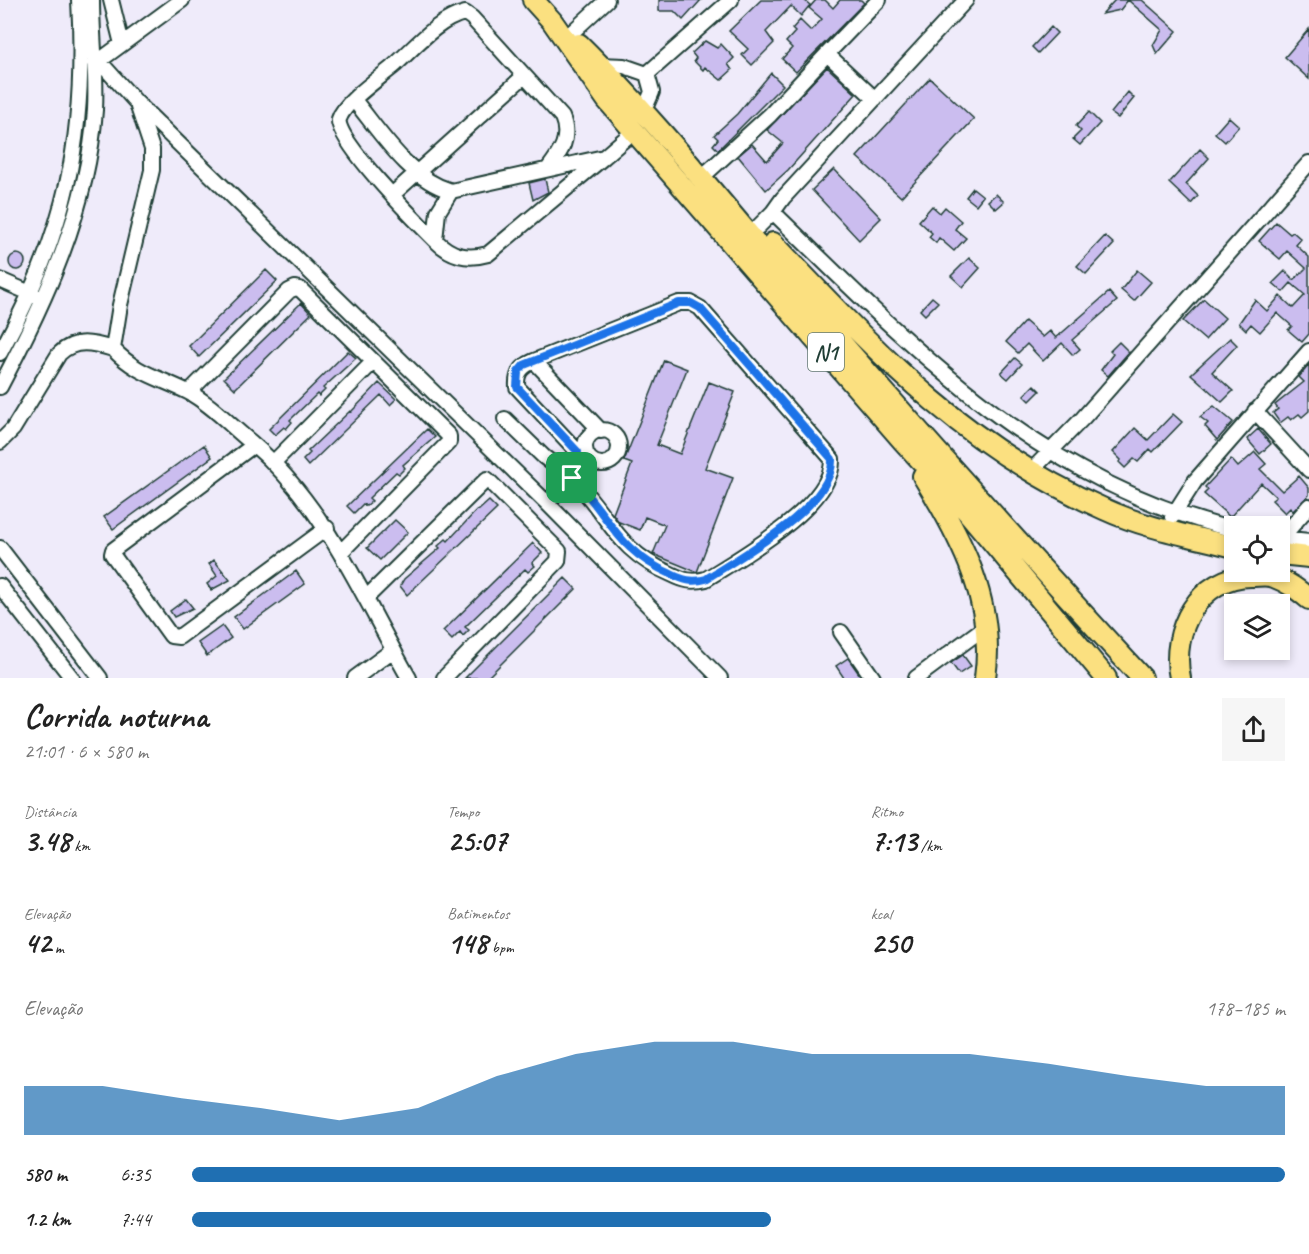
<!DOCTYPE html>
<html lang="pt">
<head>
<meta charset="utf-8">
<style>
  :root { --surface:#fff; --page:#f6f6f6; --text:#222; --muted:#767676; --accent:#1f6fb2 }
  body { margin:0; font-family:Caveat,sans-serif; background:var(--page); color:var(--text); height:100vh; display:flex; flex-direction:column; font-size:22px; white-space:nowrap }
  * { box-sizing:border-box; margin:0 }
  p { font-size:20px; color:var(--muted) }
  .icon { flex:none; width:33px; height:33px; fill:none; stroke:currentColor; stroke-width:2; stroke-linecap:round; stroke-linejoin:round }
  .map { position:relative; height:678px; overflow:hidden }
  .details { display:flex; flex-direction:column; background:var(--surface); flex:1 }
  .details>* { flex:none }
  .buttons { position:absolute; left:1224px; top:516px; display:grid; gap:12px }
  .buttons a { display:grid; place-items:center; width:66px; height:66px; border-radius:0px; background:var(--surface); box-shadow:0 3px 9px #0003; font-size:30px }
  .pin { position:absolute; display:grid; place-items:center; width:51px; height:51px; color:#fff; margin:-26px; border-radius:12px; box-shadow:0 3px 9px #0006 }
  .round { display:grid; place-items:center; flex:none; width:63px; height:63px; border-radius:0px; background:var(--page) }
  .head { display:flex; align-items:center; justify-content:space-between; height:102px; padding:0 24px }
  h1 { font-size:33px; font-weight:600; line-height:45px }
  .stats { display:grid; grid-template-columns:repeat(3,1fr); gap:9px; height:102px; padding:6px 24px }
  .stats div { display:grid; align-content:center }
  .stats b { font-size:30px; font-weight:600 }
  .stats small { font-size:16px; font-weight:400 }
  .stats p { font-size:16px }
  .chart { height:168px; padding:12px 24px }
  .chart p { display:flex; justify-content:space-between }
  .chart svg { width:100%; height:108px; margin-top:6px; fill:var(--accent); opacity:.7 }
  ul { padding:0 24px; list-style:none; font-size:20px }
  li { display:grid; grid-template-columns:96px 72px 1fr; align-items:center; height:45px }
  li i { height:15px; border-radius:8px; background:var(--accent) }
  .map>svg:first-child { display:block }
</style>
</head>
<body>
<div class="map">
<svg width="1309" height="678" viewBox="0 0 1309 678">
  <rect width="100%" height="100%" fill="#efebfa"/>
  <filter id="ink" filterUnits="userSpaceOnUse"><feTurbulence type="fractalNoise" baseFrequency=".0167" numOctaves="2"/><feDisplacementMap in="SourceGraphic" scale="12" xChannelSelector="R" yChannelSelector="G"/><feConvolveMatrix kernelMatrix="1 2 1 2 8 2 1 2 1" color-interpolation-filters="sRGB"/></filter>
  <g filter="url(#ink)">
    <!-- building -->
    <path fill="#cbbdef" stroke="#1f3d34" stroke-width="1.5" d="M 659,0 L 701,0 L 683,20 L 674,11 L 659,11 Z
      M 761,0 L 804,0 L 810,5 L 801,16 L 791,6 L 766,32 L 774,43 L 752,65 L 742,55 L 748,49 L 729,31 Z
      M 816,0 L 825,0 L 833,8 L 840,0 L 861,0 L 864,3 L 796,72 L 782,59 L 792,48 L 786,42 L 795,32 L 792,29 L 800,20 L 811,31 L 822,19 L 809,8 Z
      M 1115,0 L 1128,0 L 1120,10 L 1102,14 Z
      M 1128,0 L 1142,0 L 1177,31 L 1157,54 L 1153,45 L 1162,30 Z
      M 1051,27 L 1057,33 L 1038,53 L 1032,47 Z
      M 1309,29 L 1309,79 L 1285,57 Z
      M 705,41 L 717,48 L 721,44 L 734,58 L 728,64 L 732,70 L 721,80 L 705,67 L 703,70 L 694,61 L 696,58 L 692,53 Z
      M 827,67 L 856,94 L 788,170 L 766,190 L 738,156 L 752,144 L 767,161 L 783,143 L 767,130 Z
      M 771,73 L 783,85 L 718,150 L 713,145 L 718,139 L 714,135 L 737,114 Z
      M 930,78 L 974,119 L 901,197 L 857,157 Z
      M 1128,92 L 1134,98 L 1118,118 L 1111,113 Z
      M 1089,112 L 1100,123 L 1080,145 L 1073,139 L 1081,131 L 1076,126 Z
      M 1229,117 L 1239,126 L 1225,142 L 1215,133 Z
      M 1200,149 L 1209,158 L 1186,184 L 1198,196 L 1191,204 L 1169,183 Z
      M 834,169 L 881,218 L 859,240 L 812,190 Z
      M 545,179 L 548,192 L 533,200 L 529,183 Z
      M 973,188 L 983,196 L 976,205 L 966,197 Z
      M 996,194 L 1004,202 L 996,209 L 988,201 Z
      M 932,206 L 940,213 L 945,207 L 961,221 L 955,229 L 966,238 L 954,251 L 939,238 L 936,243 L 929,237 L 932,233 L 919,221 Z
      M 1276,222 L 1290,234 L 1293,232 L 1301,239 L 1296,245 L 1309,257 L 1309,334 L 1302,342 L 1288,330 L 1292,326 L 1277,313 L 1260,332 L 1251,324 L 1246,330 L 1239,323 L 1255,300 L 1267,311 L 1280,296 L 1293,308 L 1305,295 L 1291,283 L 1283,292 L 1273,283 L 1285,271 L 1294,280 L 1306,268 L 1287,251 L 1280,259 L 1259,241 Z
      M 1105,236 L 1114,244 L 1086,274 L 1077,266 Z
      M9 262a8 8 0 1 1 16 0a8 8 0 1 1-16 0Z
      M 969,258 L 980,268 L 963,287 L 951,276 Z
      M 266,270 L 277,281 L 199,357 L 189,346 Z
      M 1137,270 L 1151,282 L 1134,301 L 1121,290 Z
      M 1109,292 L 1117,301 L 1072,340 L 1080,349 L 1073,355 L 1062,343 L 1043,361 L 1027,344 L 1018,353 L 1006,342 L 1025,321 L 1043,337 L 1050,331 L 1056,338 Z
      M 932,297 L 938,302 L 925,315 L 920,310 Z
      M 1204,299 L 1225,318 L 1205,340 L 1183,321 Z
      M 301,303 L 311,314 L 235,389 L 224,378 Z
      M 1230,338 L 1237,345 L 1212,372 L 1233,391 L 1222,402 L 1191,374 Z
      M 1119,342 L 1129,352 L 1108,376 L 1101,370 L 1113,354 L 1110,351 Z
      M 348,351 L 356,358 L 323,388 L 325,390 L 319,396 L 317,394 L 290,420 L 292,422 L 286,429 L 284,427 L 275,435 L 269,429 Z
      M 1015,358 L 1022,364 L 1008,379 L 1001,373 Z
      M 664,360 L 687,369 L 657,445 L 680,454 L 709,382 L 735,392 L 705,468 L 733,478 L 697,572 L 653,554 L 665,525 L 645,517 L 640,530 L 619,522 L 613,514 L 632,464 L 624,461 Z
      M 1309,365 L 1309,411 L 1302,417 L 1299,414 L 1291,420 L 1288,417 L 1280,423 L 1273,413 L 1278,409 L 1275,405 L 1304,382 L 1299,377 Z
      M 379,383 L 396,399 L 390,405 L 381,395 L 308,466 L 303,460 L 310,453 L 308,451 L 350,411 L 351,412 Z
      M 1034,385 L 1040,391 L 1030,401 L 1024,395 Z
      M 1214,406 L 1233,422 L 1217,440 L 1205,426 L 1208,423 L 1200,417 Z
      M 1173,414 L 1182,422 L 1153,452 L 1150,449 L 1138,462 L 1134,459 L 1125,468 L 1119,462 L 1121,460 L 1113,452 L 1135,428 L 1148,440 Z
      M 427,429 L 435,437 L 403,465 L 405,468 L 399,474 L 396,472 L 369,498 L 372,501 L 366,506 L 363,504 L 354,513 L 347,506 Z
      M 1258,429 L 1271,444 L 1260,454 L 1247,439 Z
      M 204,445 L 212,457 L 113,529 L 104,517 Z
      M 1255,452 L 1266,464 L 1260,469 L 1282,491 L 1299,476 L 1309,488 L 1309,495 L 1293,511 L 1290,508 L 1285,513 L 1272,500 L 1276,497 L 1261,483 L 1230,517 L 1204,494 L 1208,490 L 1205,487 L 1231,459 L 1238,467 Z
      M 489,501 L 497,509 L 407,595 L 400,586 L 404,579 L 440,548 L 438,546 L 446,539 L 448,541 L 478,509 L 479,510 Z
      M 395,520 L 408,532 L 380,560 L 367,548 Z
      M 533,543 L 542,553 L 532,563 L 535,566 L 528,572 L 525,569 L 465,627 L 469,630 L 463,636 L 460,632 L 452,640 L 443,631 Z
      M 214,560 L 230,580 L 211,590 L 207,584 L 217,576 L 209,564 Z
      M 296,571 L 305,584 L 243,629 L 234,617 Z
      M 565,578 L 576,589 L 487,678 L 465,678 Z
      M 186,599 L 193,608 L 174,617 L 170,611 Z
      M 222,626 L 231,638 L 207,656 L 198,643 Z
      M 963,655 L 971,666 L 959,674 L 951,663 Z
      M 848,658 L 862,678 L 844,678 L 836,666 Z"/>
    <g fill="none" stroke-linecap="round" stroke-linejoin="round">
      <defs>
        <path id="minor" d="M 111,0 L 122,44
          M 966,0 L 783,198 L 773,212 C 915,350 1035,479 1234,530
          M 569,35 L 607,0
          M 827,54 L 879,0
          M 99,61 L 182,0
          M 94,63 L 99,61 L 136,102 L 547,503 L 720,678
          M 600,65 L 624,66 L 647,74 L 652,92 L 643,113
          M 647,74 L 731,0
          M 354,100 C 381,133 409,179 451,191
          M 138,107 L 152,149 L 152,170 L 120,305 L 113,349 C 137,374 158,377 188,392 C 210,403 232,427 252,443 C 326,506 362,596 409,678
          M 604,157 L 488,254 C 467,260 451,256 435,240 L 438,212 L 451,191 L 604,157 L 634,131
          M 702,177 L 770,115 L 827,54 L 875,99
          M 392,195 L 524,76
          M 758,227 L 773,212
          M 435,240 C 418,223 333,138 339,119 C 344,102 381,77 395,65 C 415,47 438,19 465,13 L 472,18 L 562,117 C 571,138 561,152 548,169
          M 0,280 L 39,297
          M 0,353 C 66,233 87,137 79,0
          M 534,361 L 601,431
          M 0,387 C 46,300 88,210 95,110 C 97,74 92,37 92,0
          M 189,392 L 289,291 L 295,288 L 300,289 L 449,436 L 449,442 L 341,552
          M 1255,411 L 1309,470
          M 505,419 L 544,457 L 572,478 L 576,470 L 578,452 L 517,387 C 516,373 521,367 534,361 L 679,303 L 691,303 L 700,308 L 832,459 C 834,505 741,557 706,579 C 692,583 683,580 671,574 C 615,550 611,517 572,478 L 547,503
          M585 447a17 17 0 1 1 34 0a17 17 0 1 1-34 0Z
          M 0,442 L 13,429 L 59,354 C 75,338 93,343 113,349
          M 254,445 L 113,550 L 112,554 L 171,636 L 179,637 L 327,528
          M 273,463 L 372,363
          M 1030,472 L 1083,418 L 1309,163
          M 1172,517 L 1195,481 L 1309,351
          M 1280,538 L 1309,541
          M 1280,540 L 1309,506
          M 0,548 L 100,678
          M 0,586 L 72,678
          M 367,597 L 487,479 L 559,551 L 558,561 L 444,678
          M 841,632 L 873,678
          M 355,678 L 393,650
          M 916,678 L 985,627"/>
        <path id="highway" d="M 533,0 L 552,21 L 607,100 L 903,441 L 960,503 L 1106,678
          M 579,44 C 659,123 728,211 801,296 C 912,425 1026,552 1142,678
          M 773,243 C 877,352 963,447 1104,509 C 1145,528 1191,536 1234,547
          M 923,476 C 961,538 996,603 985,678
          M 1280,554 L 1309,557
          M 1180,678 C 1170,631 1199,576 1251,576 C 1259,576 1267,574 1274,577 C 1288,582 1298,590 1309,599"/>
      </defs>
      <!-- minor casing -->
      <use href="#minor" stroke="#1f3d34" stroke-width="18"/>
      <!-- highway casing -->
      <use href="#highway" stroke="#1f3d34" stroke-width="24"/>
      <!-- minor -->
      <use href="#minor" stroke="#fff" stroke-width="14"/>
      <!-- highway -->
      <use href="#highway" stroke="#fbe080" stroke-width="20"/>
    </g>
  </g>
  <g fill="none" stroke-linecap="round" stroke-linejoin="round" filter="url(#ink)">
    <defs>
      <path id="route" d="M 679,303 L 691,303 L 700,308 L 832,459 C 834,506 741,556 706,579 C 692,583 683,580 671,574 C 615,550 611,516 572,478 L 576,470 L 578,452 L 517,387 L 518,372 L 524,365 Z"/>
    </defs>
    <!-- route casing -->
    <use href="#route" stroke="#fff" stroke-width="12"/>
    <!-- route -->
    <use href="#route" stroke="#1a73e8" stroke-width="8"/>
  </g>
  <g text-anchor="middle" stroke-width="5" stroke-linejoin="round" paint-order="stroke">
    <!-- shield labels -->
    <rect fill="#fff" stroke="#627771" stroke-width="1.5" x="808" y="333" width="36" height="38" rx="4.5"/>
    <g font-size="22" font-weight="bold" fill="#1f3d34">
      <text x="826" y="360">N1</text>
    </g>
  </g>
</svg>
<div class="buttons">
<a><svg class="icon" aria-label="locate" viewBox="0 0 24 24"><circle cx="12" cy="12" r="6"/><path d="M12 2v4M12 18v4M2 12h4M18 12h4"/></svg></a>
<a><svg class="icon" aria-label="layers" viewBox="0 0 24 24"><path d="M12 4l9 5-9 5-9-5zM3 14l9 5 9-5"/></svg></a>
</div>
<div class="pin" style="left:572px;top:478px;background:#1e9e55"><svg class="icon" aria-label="arrive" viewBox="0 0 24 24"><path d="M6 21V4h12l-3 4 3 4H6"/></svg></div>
</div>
<section class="details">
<div class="head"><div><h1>Corrida noturna</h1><p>21:01 · 6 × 580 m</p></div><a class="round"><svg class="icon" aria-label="share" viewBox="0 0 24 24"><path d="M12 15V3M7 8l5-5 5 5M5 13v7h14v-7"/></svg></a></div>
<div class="stats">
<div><p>Distância</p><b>3.48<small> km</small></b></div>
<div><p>Tempo</p><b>25:07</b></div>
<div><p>Ritmo</p><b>7:13<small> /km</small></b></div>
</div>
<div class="stats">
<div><p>Elevação</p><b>42<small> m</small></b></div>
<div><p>Batimentos</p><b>148<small> bpm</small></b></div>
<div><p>kcal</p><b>250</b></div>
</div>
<div class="chart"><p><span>Elevação</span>178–185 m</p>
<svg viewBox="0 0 160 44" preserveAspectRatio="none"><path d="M0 44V24L10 24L20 29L30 33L40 38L50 33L60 20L70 11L80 6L90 6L100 11L110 11L120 11L130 15L140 20L150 24L160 24V44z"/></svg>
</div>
<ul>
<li><b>580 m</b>6:35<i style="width:100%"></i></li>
<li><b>1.2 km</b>7:44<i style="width:53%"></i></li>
</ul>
</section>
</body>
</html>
